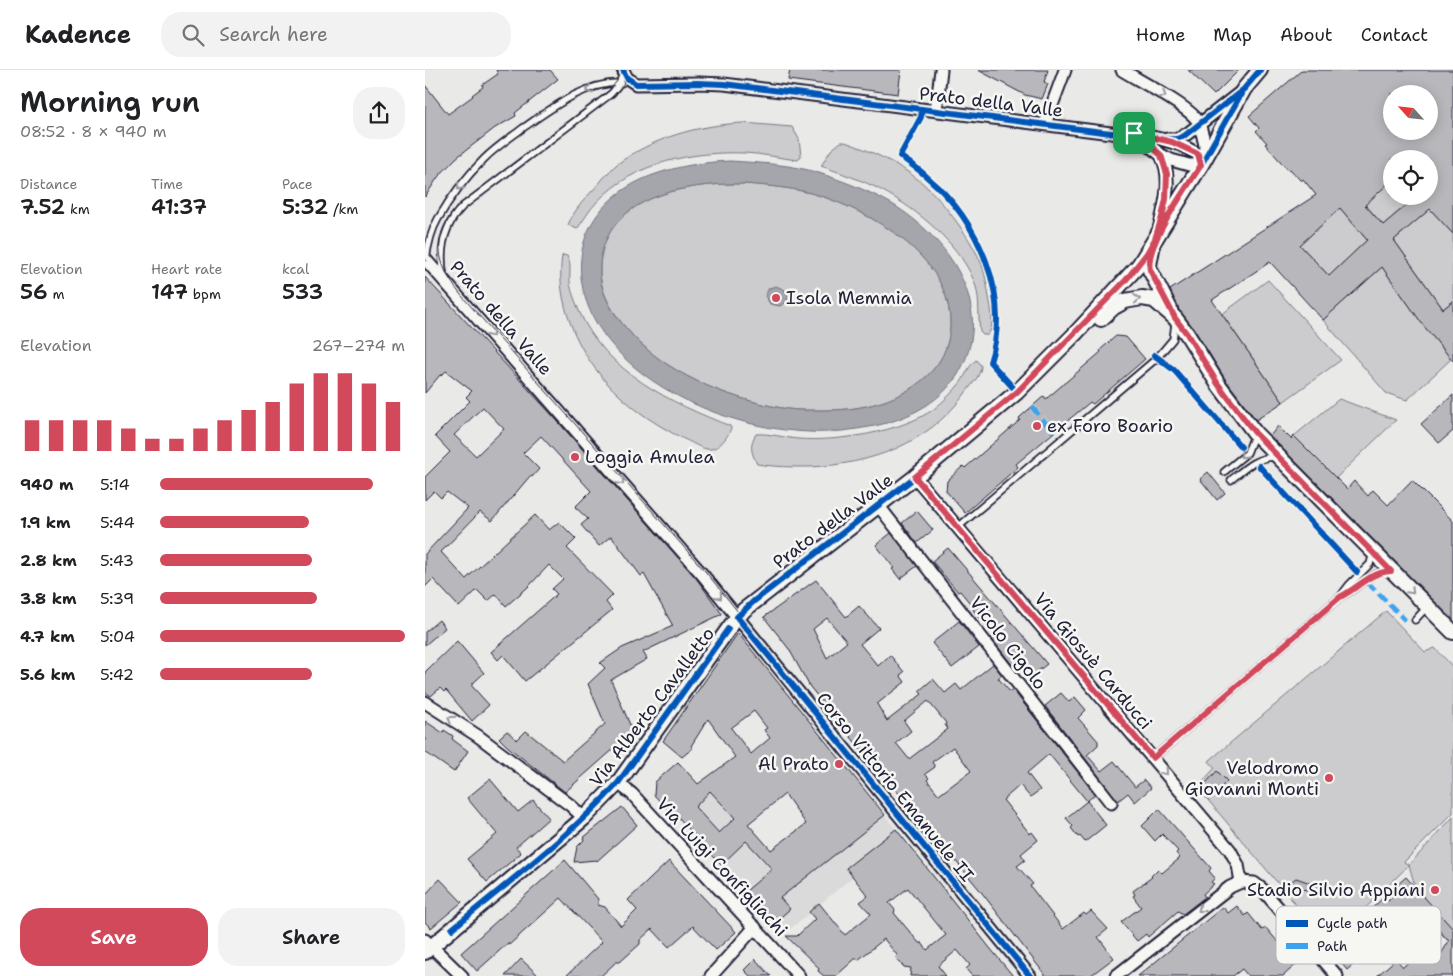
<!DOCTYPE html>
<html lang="en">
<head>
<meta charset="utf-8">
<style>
  :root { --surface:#fff; --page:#f2f2f2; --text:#202124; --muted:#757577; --line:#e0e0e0; --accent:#d1495b }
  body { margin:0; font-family:"Shantell Sans",sans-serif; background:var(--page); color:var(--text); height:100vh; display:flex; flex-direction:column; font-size:19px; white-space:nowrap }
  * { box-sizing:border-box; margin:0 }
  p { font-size:16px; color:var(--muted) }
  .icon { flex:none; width:28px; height:28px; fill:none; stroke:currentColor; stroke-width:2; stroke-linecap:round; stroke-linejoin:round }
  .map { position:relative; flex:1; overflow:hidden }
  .panel { display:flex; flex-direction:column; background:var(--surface); width:425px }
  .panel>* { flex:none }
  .needle { width:32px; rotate:297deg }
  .buttons { position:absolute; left:958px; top:15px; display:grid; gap:10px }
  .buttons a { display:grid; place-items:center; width:55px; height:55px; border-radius:50%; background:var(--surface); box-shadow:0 2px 12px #0003; font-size:25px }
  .pin { position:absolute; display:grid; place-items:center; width:42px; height:42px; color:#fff; margin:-21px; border-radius:10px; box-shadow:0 2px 8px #0006 }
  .round { display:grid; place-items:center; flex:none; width:52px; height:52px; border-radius:20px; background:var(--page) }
  .headline { display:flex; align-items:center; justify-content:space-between; height:85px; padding:0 20px }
  h1 { font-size:28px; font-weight:600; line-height:38px }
  .figures { display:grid; grid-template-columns:repeat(3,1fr); gap:8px; height:85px; padding:5px 20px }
  .figures div { display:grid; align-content:center }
  .figures b { font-size:21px; font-weight:600 }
  .figures small { font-size:14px; font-weight:400 }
  .figures p { font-size:14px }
  .chart { height:140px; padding:10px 20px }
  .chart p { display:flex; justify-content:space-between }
  .chart svg { width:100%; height:90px; margin-top:5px; stroke:var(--accent); stroke-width:6 }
  .primary-button { display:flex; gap:10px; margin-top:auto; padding:10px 20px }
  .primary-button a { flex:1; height:58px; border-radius:20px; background:var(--accent); color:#fff; font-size:20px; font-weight:600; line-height:58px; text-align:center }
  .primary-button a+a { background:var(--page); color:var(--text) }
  ul { padding:0 20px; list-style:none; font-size:16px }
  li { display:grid; grid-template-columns:80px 60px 1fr; align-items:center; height:38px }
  li i { height:12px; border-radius:6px; background:var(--accent) }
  header { display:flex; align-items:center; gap:30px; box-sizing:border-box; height:70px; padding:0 25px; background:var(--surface); border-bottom:1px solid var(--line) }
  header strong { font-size:24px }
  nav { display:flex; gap:28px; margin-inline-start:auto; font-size:18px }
  .search { width:350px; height:45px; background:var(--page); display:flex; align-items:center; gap:12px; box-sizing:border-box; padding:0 18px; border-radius:20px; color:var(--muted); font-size:19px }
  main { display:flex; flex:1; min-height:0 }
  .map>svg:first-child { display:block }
</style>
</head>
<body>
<header>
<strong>Kadence</strong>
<div class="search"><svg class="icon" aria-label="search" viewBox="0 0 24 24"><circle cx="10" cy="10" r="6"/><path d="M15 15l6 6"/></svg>Search here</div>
<nav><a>Home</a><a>Map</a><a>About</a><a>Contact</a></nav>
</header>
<main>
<section class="panel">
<div class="headline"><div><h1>Morning run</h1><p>08:52 · 8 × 940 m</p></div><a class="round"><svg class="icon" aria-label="share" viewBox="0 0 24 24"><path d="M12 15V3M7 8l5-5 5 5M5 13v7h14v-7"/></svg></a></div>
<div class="figures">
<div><p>Distance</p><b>7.52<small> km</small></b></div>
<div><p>Time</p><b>41:37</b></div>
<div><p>Pace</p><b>5:32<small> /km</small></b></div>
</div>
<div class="figures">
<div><p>Elevation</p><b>56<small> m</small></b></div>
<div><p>Heart rate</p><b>147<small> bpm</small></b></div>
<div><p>kcal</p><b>533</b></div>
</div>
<div class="chart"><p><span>Elevation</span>267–274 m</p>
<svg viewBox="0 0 160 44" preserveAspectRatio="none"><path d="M5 44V29M15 44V29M25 44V29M35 44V29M45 44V33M55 44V38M65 44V38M75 44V33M85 44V29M95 44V24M105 44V20M115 44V11M125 44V6M135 44V6M145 44V11M155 44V20"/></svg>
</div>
<ul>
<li><b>940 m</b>5:14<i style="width:87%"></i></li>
<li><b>1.9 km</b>5:44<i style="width:61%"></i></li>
<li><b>2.8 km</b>5:43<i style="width:62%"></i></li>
<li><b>3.8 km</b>5:39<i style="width:64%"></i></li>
<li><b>4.7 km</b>5:04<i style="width:100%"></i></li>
<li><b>5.6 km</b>5:42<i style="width:62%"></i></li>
</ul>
<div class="primary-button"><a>Save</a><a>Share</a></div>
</section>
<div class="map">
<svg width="1028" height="906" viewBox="0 0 1028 906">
  <rect width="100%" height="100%" fill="#e9e9e7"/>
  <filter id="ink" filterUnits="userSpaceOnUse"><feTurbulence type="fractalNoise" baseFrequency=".02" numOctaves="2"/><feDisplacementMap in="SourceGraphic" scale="10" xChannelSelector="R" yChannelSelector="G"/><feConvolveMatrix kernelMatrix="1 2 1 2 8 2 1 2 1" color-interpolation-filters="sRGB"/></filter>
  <g filter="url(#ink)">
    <!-- built -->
    <path fill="#dadada" d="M 253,692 L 274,715 L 281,709 L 361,797 L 448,731 L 477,766 L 359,864 L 246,739 L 244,741 L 229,725 L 230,712 Z"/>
    <!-- green -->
    <path fill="#ccccce" stroke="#777784" d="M 318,53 L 367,57 L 374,69 L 376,86 L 373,90 C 355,88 338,84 320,83 C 268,81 209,92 172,132 C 164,140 159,150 152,159 L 143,155 C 148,142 160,128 170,118 C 177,110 183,102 191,95 C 227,68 273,55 318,53 Z
      M 416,72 L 420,72 C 446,81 473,93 495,111 C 515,127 544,166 555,190 C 560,202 562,215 564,227 C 566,238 570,255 563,265 L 558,265 L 555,262 C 553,247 555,232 551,217 C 539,177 492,139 456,120 C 437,110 416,103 396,96 L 406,80 Z
      M 966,111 L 966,126 L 984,126 L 987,130 L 958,155 L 940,134 Z
      M 319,114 C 345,116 371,118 396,126 C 449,144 522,186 525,249 C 526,266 521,283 511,296 C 486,328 442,340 403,340 C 388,340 372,341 357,338 C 301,328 238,303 201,258 C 182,235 170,212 177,182 C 191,123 268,113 319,114 Z
      M 915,138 L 942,170 L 904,206 L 875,175 Z
      M 1005,139 L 1028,164 L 1028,231 L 1018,239 L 969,170 Z
      M 138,185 L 142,186 C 147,193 144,203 145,212 C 146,222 151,232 154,241 C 181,302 246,333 305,356 L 306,358 C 303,367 293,381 282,379 C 275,378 268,373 261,370 C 226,353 192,329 169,297 C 147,267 131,225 137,186 Z
      M 957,197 L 998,255 L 1026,289 L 982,330 L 961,323 L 898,250 Z
      M 843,210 L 916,290 L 858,332 L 797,244 Z
      M 551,290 L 556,296 C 556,306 545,316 539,325 C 501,375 446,394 385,397 C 367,397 350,397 332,394 C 326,382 324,375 331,364 C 345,363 360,368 373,369 C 412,372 477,362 509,339 C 519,331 528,322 536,312 C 541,305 544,295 551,290 Z
      M 914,329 L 971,350 L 911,408 L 869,366 Z
      M 961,541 L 1000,582 L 1010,578 L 1028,597 L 1028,743 L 979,792 L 984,795 L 1028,747 L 1028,876 L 998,845 L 984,795 L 904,874 L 772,717 L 790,698 L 784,691 Z"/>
    <!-- water -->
    <path fill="#a5a5ac" stroke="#71717f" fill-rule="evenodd" d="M 305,91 C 335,93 365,94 394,103 C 419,111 444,121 467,134 C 523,168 571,235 535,301 C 516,335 474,353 438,358 C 420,361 403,363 385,362 C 317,360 232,328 187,275 C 134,213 148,134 228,105 C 253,96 279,92 305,91 ZM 319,114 C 345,116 371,118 396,126 C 449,144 522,186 525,249 C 526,266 521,283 511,296 C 486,328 442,340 403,340 C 388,340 372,341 357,338 C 301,328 238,303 201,258 C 181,235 170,212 177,182 C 192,123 267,113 319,114 Z
      M 351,216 L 360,220 L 363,226 L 362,232 L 355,236 L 345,234 L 340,226 L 344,218 Z"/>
    <!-- building -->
    <path fill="#b8b8bc" stroke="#22223b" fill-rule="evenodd" d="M 71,0 L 125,0 L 133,9 L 90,43 L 91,46 L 70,58 L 31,88 L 13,107 L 0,127 L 0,15 L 23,44 L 48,26 L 47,25 L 58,17 L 57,15 L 73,4 Z
      M 365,0 L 476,0 L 473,24 L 363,10 Z
      M 553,0 L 623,0 L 619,12 L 623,14 L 617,29 L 600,25 Z
      M 763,0 L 814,0 L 789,25 Z
      M 877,0 L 1028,0 L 1028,164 L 1005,139 L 969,170 L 1018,239 L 1028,231 L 1028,291 L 998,255 L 957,197 L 898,250 L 845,192 L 787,230 L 858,332 L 831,350 L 800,309 L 769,259 L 754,240 L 745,220 L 891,125 L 878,109 L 876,111 L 865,99 L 863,100 L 840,74 L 842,73 L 831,61 L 834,58 L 824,46 ZM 966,24 L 1004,24 L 1004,61 L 966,61 ZM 966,89 L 1004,89 L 1004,126 L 992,126 L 958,155 L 940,135 L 966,111 ZM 915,138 L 942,170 L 904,206 L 875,175 Z
      M 0,207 L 127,345 L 271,508 L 297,544 L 218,582 L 222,589 L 186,610 L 208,662 L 140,722 L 82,676 L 74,668 L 82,661 L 92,670 L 101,661 L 138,691 L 180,654 L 163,614 L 180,598 L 175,593 L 197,578 L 248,556 L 219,504 L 216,506 L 186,466 L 174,476 L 156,455 L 163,449 L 150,437 L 166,421 L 116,366 L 98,383 L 114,399 L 107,407 L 105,406 L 67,451 L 55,442 L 16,482 L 41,509 L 110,445 L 124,460 L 134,452 L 151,469 L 142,478 L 188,525 L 181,532 L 187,540 L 100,611 L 78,585 L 73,590 L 66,582 L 132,524 L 127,519 L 138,509 L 124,495 L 103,517 L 81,536 L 71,524 L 63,531 L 52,520 L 34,537 L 8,509 L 0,517 L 0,484 L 43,438 L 22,422 L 16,428 L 9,421 L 0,430 L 0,407 L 25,382 L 10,366 L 45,331 L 41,327 L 47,321 L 21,301 L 16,306 L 15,305 L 0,323 ZM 58,337 L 79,359 L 51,386 L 29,365 Z
      M 691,266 L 701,267 L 720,289 L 668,334 L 665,332 L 591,394 L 593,397 L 540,443 L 521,421 L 522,411 L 538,396 L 540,398 L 595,350 L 594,348 L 619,326 L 621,329 L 676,282 L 675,280 Z
      M 1028,325 L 1028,361 L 1014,373 L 996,354 Z
      M 853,356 L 866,369 L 869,366 L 922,419 L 929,411 L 943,426 L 948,420 L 963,435 L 987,410 L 1028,451 L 1028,550 L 845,366 Z
      M 783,402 L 800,423 L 792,430 L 775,409 Z
      M 492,441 L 508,460 L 492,473 L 477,453 Z
      M 466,463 L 492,496 L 475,509 L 467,499 L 469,498 L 451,475 Z
      M 523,478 L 622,594 L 604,608 L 593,593 L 588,596 L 566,568 L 570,565 L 548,540 L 549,538 L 535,521 L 533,522 L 507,491 Z
      M 391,510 L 421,547 L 434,536 L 454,558 L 435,574 L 453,596 L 465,585 L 479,602 L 475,605 L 480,612 L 452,634 L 462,651 L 497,624 L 494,621 L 508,609 L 520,623 L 531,614 L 536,620 L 568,594 L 577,605 L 573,608 L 585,622 L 588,620 L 670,724 L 662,731 L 624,684 L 602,703 L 615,720 L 605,727 L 595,715 L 578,730 L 605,764 L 607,762 L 613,770 L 596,784 L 600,790 L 592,796 L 608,814 L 605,816 L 638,859 L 659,843 L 661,845 L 666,841 L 683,859 L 673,867 L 689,888 L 665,906 L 621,906 L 554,819 L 496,749 L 443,688 L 385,617 L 364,579 L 339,547 ZM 402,548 L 422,572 L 402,588 L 388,559 ZM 503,631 L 521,653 L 520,655 L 523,659 L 484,689 L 471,673 L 486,661 L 479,651 ZM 528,677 L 546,701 L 514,725 L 502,710 L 504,708 L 500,704 L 510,697 L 507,692 Z
      M 14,550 L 20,558 L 0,575 L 0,562 Z
      M 534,551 L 554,577 L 527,598 L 507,573 Z
      M 313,563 L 460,745 L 355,828 L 365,839 L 349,853 L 321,821 L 347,799 L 321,771 L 296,795 L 246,739 L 244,741 L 229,725 L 230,712 L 253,692 L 273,714 L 310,687 L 283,649 L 266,676 L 268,678 L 257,687 L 238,671 ZM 329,641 L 342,658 L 339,660 L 345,668 L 326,684 L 306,658 ZM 285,721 L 310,748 L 294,763 L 270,737 ZM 360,724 L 381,754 L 346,780 L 323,754 Z
      M 32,571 L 59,603 L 46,615 L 64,635 L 47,651 L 21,620 L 19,622 L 15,618 L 6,626 L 0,622 L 0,602 Z
      M 636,623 L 644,632 L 650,627 L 661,640 L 653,648 L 673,671 L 673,675 L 662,685 L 676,701 L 689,691 L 710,717 L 719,710 L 726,718 L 710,732 L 703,723 L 693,731 L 620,636 Z
      M 0,651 L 18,663 L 19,660 L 28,666 L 27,669 L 43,681 L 29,702 L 0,682 Z
      M 792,701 L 802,711 L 788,726 L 778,716 Z
      M 65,709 L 93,742 L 108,730 L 124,748 L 91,777 L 96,783 L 62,812 L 42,789 L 72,764 L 42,728 Z
      M 662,731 L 681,755 L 660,772 L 655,766 L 653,767 L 646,758 L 648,756 L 641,748 Z
      M 197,737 L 212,755 L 172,791 L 171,790 L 149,792 L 152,777 L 159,770 L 158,768 Z
      M 734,739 L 786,798 L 784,801 L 790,808 L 786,812 L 789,814 L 778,824 L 780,827 L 758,844 L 753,841 L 723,867 L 721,864 L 712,871 L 696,852 L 716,837 L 708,826 L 710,825 L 708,821 L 727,807 L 726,806 L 733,799 L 737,803 L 755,788 L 751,783 L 753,781 L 737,764 L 730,771 L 717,756 Z
      M 471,759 L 565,878 L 588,906 L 547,906 L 541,899 L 545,895 L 532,880 L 513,896 L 521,906 L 485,906 L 486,898 L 479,897 L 471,888 L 472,885 L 459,869 L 433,890 L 431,888 L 411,906 L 399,906 L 393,901 L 394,898 L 361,866 L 372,866 L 390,849 L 384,842 L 394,833 L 420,865 L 446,844 L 435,832 L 443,826 L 421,798 ZM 483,818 L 521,865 L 502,880 L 497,873 L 494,873 L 469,843 L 470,840 L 464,833 Z
      M 140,790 L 173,829 L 173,835 L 180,837 L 196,856 L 212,840 L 203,830 L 244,791 L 311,862 L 291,880 L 268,856 L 244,877 L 227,859 L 215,870 L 215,874 L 195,892 L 191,892 L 176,906 L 141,906 L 177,872 L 136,828 L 84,875 L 83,873 L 52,901 L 36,883 Z
      M 981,807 L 1028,859 L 1028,906 L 952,906 L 971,889 L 978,897 L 1001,876 L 1013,889 L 1024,871 L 992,837 L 980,847 L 976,843 L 960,858 L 944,841 L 959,827 L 963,831 L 976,819 L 973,814 Z
      M 871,808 L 900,818 L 899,821 L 858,818 Z
      M 15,809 L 37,832 L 6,858 L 0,852 L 0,825 Z
      M 812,836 L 820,846 L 823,843 L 837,860 L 841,858 L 853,872 L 855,870 L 874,892 L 858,906 L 823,906 L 817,899 L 808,906 L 713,906 L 798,837 L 803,843 Z
      M 914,846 L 929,864 L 932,862 L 946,879 L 922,900 L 892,864 Z
      M 96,889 L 114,906 L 80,906 Z
      M 330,889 L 346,906 L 325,906 L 319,900 Z"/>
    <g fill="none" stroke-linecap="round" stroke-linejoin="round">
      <!-- pedestrian-tunnel -->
      <path stroke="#c1c1c5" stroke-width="9" stroke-dasharray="9 4.5" stroke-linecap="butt" d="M 607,337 L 628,362"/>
      <defs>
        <path id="service" d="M 1,189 C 3,175 6,161 13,149 C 25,128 42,106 59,89 C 71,77 85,68 98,58 C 126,39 161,11 197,13
          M 19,207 C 14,181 18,156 38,136 L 187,23 L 194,14 L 198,3
          M 799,402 L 822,383 L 830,363
          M 806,410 C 820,398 831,387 851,387
          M 532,458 L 732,288 L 748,269 L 750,254
          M 917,526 C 936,517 943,502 965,501
          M 990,550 L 1002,537
          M 728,688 L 915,527 L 924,515 L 945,494 L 948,483"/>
        <path id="minor" d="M 198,0 L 202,8 L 211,14 L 273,13 L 299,14 L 694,64 L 719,72 L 736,85 L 746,90 L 764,95 L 776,95 L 773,84 L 756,75 L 736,69 L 709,63 L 694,64
          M 697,0 C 713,10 763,36 772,50 C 778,60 779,74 782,84
          M 511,41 L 516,0
          M 620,54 L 640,0
          M 742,69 L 752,69 L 762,64 L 817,21
          M 734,159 C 740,135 748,108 736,85
          M 0,189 L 277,504 L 605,906
          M 490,407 L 805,780 L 813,795 L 816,812
          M 453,435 L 686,733
          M 0,632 L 53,666 L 145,735 L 159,748
          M 193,713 L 207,724 L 374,906
          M 816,812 L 829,813 L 837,819 L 912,906
          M 0,870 L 37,906
          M 286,906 L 330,857
          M 691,906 L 805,817 L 816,812"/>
        <path id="tertiary" d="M 727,179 L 724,195 L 725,200 L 745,239
          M 676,249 L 689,237 L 700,231 L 717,228 L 729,230 L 750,248 L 762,264 L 793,314 L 830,363 L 1028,562
          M 0,882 L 159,748 L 193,713 L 307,554 L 319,540 L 490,407 L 592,322 L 649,265 L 714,195 L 776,95 L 819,19 L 835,0"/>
      </defs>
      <!-- service casing -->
      <use href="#service" stroke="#22223b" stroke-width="9"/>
      <!-- minor casing -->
      <use href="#minor" stroke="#22223b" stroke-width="15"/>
      <!-- tertiary casing -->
      <use href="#tertiary" stroke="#22223b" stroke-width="18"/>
      <!-- service -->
      <use href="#service" stroke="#f6f6f2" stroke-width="5.5"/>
      <!-- minor -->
      <use href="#minor" stroke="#f6f6f2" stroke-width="11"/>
      <!-- tertiary -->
      <use href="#tertiary" stroke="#f6f6f2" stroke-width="14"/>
      <!-- tram -->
      <path stroke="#22223b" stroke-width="1" d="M 194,0 L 192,11 L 183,22 L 34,135 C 5,166 11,194 36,225 L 280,501 L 608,906
        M 186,28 L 198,15 L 201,0"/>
      <!-- quiet -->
      <path stroke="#3ea2ec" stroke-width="5" stroke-dasharray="10 5" stroke-linecap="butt" d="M 0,190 L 1,189
        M 607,337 L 628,362
        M 943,513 L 980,550"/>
      <defs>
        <path id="cycleway" d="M 198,0 L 202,8 L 211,14 L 273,13 L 299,14 L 694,64 L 709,63 L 741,69 L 752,69 L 759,66 L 819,19 L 835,0
          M 497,39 L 496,47 L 475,86 C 484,93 494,99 502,107 C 553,150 587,226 565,292 L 592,322 L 490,407 L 329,531 L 312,547 L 605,906
          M 776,95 L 816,24
          M 729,285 L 749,300 L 816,377
          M 834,396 L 932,502
          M 27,859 C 83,812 144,767 193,713 L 303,559"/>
      </defs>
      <!-- cycleway casing -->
      <use href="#cycleway" stroke="#f6f6f2" stroke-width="9"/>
      <!-- cycleway -->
      <use href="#cycleway" stroke="#0057b8" stroke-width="6"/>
    </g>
    <!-- one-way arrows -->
    <defs><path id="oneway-chevron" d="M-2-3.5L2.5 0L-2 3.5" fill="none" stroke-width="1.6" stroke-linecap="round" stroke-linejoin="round" transform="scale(1.25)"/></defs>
    <g stroke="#9797a0">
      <use href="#oneway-chevron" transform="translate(164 20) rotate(159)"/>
      <use href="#oneway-chevron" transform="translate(738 25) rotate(31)"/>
      <use href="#oneway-chevron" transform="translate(35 117) rotate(129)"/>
      <use href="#oneway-chevron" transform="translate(712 229) rotate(-5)"/>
      <use href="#oneway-chevron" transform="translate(66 264) rotate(49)"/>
      <use href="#oneway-chevron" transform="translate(818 385) rotate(137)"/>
      <use href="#oneway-chevron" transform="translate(196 412) rotate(49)"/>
      <use href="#oneway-chevron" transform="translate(986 521) rotate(45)"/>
      <use href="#oneway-chevron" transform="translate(294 526) rotate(51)"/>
      <use href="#oneway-chevron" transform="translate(26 649) rotate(-147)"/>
      <use href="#oneway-chevron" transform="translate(740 702) rotate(50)"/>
      <use href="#oneway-chevron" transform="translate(776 839) rotate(142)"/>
    </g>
  </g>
  <g fill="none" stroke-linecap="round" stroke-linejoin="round" filter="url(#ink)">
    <defs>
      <path id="route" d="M 709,63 L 694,64 L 719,72 L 728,78 L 736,85 L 742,104 L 741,129 L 737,147 L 730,169 L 722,183 L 701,210 L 592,322 L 490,407 L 728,688 L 915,527 C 935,517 943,503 966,501 L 830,363 L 793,314 L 762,264 L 750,248 L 725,200 C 719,175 762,118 776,95 L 773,84 L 747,72 L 709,63"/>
    </defs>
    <!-- route casing -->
    <use href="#route" stroke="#fff" stroke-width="10"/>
    <!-- route -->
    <use href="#route" stroke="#d1495b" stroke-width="6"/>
  </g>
  <!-- markers -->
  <g fill="#d1495b" stroke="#f6f6f2" stroke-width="2">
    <circle cx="351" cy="228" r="5"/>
    <circle cx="612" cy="356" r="5"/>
    <circle cx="150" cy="387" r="5"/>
    <circle cx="414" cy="694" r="5"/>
    <circle cx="904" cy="708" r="5"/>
    <circle cx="1010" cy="820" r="5"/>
  </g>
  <g text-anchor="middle" stroke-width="5" stroke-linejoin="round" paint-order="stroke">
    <!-- street labels -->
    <g font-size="18" fill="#22223b" stroke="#f6f6f2">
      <text transform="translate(566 32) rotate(7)" y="6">Prato della Valle</text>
      <text transform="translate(76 248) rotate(49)" y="6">Prato della Valle</text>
      <text transform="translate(408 451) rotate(-37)" y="6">Prato della Valle</text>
      <text transform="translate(583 573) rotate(52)" y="6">Vicolo Cigolo</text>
      <text transform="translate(668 591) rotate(50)" y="6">Via Giosuè Carducci</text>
      <text transform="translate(227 637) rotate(-53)" y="6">Via Alberto Cavalletto</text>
      <text transform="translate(470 717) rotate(51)" y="6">Corso Vittorio Emanuele II</text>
      <text transform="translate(297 797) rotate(47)" y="6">Via Luigi Configliachi</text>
    </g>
    <!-- poi labels -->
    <g font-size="18" fill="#22223b" stroke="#f6f6f2" text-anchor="start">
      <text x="361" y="234">Isola Memmia</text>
      <text x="622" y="362">ex Foro Boario</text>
      <text x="160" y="393">Loggia Amulea</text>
      <text x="404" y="700" text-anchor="end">Al Prato</text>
      <text x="894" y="704" text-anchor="end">Velodromo<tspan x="894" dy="21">Giovanni Monti</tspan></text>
      <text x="1000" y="826" text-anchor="end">Stadio Silvio Appiani</text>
    </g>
  </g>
  <!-- legend -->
  <rect x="851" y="836" width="165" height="58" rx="8" fill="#f6f6f2" stroke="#b6b6bb" stroke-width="1"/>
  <rect x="861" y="850" width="22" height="7" fill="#0057b8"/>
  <rect x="861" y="873" width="22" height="6" fill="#3ea2ec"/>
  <g font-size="14" fill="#22223b">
    <text x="892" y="858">Cycle path</text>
    <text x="892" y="881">Path</text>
  </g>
</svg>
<div class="buttons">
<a><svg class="needle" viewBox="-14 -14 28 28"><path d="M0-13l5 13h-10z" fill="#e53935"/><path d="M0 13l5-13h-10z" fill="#757577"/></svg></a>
<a><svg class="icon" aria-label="locate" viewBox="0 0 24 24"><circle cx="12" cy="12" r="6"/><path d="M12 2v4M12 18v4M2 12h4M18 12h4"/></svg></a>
</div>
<div class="pin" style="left:709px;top:63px;background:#1e9e55"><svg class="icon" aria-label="arrive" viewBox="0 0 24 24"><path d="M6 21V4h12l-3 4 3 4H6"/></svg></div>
</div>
</main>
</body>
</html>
